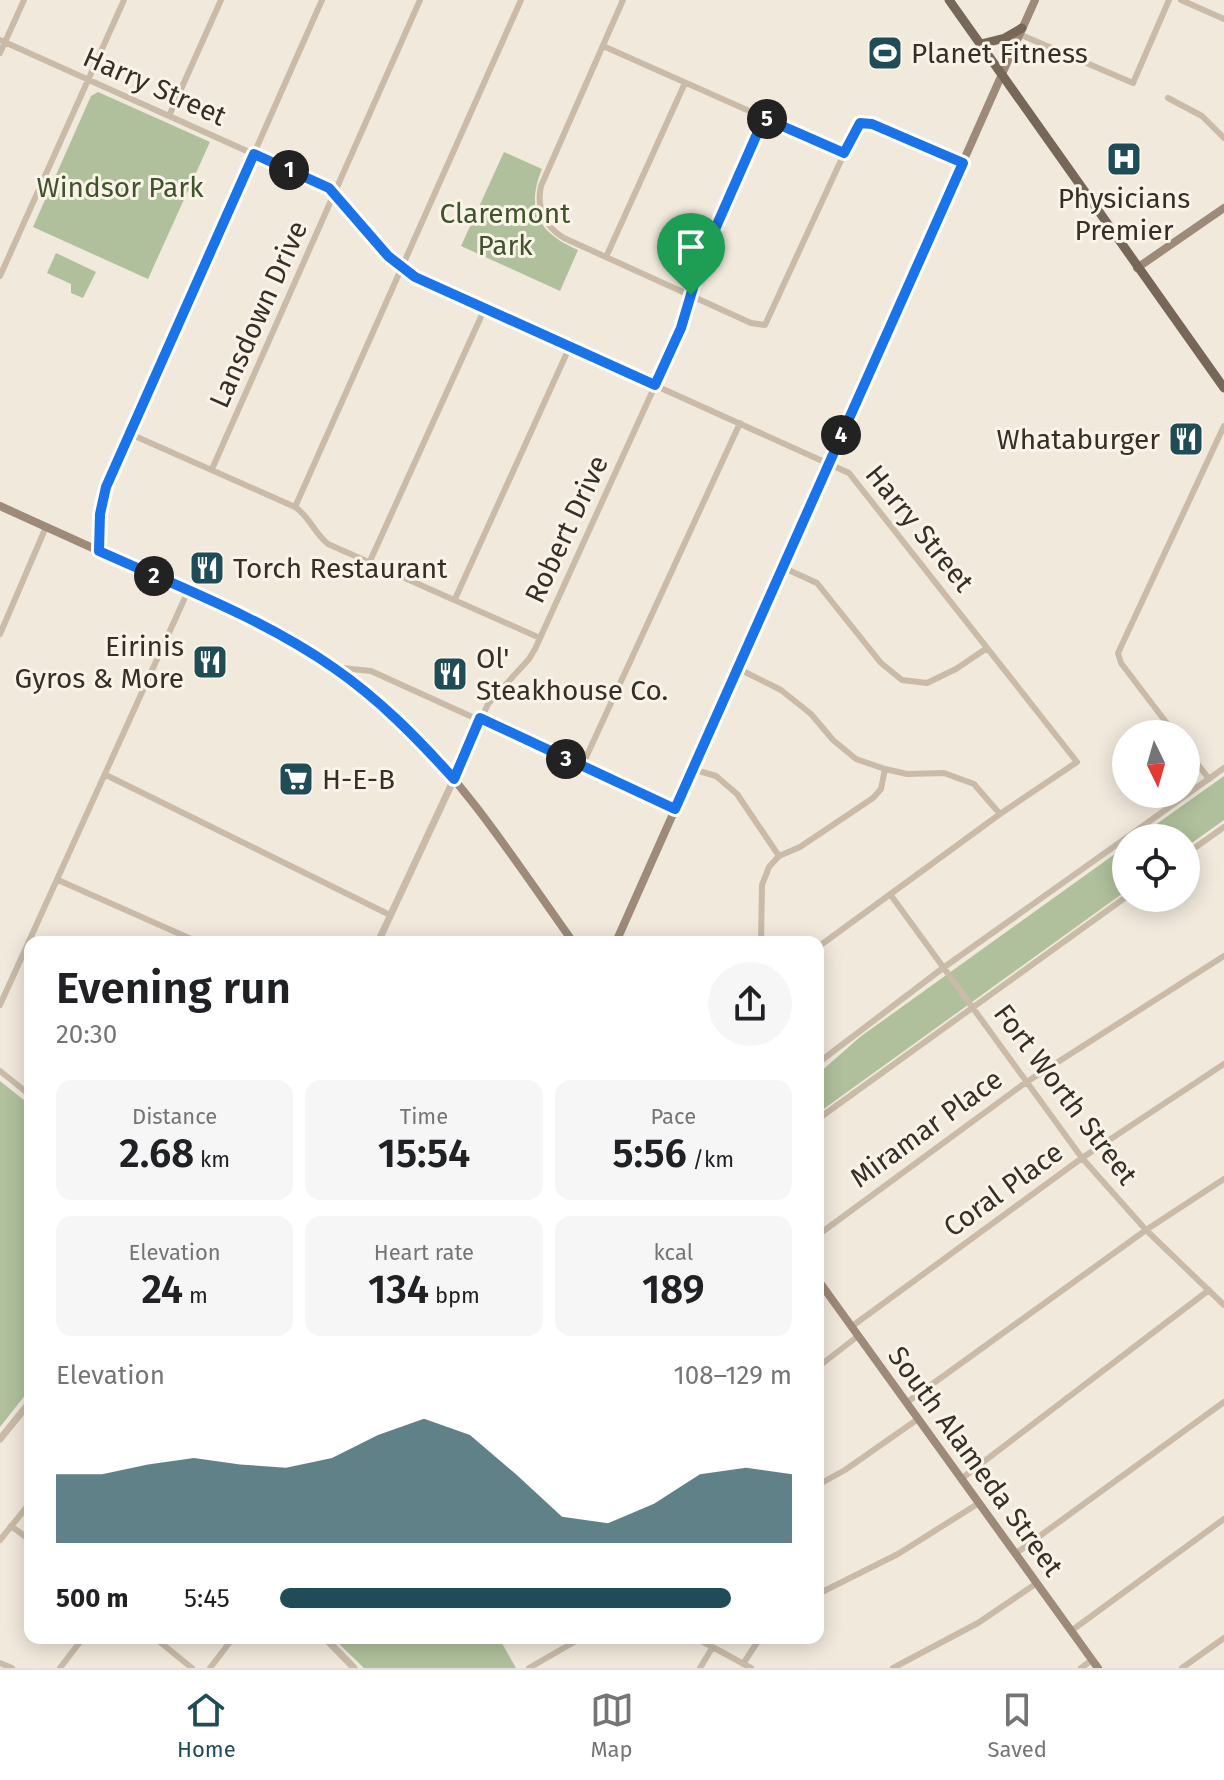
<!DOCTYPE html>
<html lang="en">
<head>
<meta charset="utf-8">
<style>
  :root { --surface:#fff; --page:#f6f6f6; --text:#202124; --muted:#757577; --line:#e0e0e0; --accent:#1f4c56 }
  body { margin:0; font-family:"Fira Sans",sans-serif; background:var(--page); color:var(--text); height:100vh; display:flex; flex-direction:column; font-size:30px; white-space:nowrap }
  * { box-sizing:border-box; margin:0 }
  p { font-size:26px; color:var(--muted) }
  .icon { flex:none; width:44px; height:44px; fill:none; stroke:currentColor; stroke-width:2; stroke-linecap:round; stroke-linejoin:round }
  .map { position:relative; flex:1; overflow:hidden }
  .panel { position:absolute; left:24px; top:936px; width:800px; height:708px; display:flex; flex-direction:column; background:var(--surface); border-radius:16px; box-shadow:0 4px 20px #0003 }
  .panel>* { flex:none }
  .needle { width:52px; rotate:175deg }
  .buttons { position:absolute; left:1112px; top:720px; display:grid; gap:16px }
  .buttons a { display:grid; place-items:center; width:88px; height:88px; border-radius:50%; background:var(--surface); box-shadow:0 4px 20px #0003; font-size:40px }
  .pin { position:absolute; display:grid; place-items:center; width:68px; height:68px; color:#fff; margin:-82px -34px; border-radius:50% 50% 50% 0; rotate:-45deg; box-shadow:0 0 8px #0007 }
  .pin .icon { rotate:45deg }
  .km { position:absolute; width:40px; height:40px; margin:-20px; border-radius:50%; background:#222; color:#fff; font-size:22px; line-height:40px; text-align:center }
  .round { display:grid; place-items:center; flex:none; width:84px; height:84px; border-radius:42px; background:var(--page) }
  .headline { display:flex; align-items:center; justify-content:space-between; height:136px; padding:0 32px }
  h1 { font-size:44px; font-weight:600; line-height:60px }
  .stats { display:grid; grid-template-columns:repeat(3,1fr); gap:12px; height:136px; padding:8px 32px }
  .stats div { display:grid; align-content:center; border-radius:16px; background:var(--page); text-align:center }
  .stats b { font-size:40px; font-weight:600 }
  .stats small { font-size:22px; font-weight:400 }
  .stats p { font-size:22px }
  .chart { height:224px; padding:16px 32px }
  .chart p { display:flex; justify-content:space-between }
  .chart svg { width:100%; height:144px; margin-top:8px; fill:var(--accent); opacity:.7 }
  ul { padding:0 32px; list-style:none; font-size:26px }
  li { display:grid; grid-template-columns:128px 96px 1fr; align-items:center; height:60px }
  li i { height:20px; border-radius:10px; background:var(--accent) }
  .menu { display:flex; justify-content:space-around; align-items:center; height:112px; border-top:2px solid var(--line); background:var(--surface); font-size:22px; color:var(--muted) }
  .menu a { display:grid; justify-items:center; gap:4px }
  .menu .selected { color:var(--accent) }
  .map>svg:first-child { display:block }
</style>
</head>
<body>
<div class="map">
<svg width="1224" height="1668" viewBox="0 0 1224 1668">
  <rect width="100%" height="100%" fill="#f1e9dc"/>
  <!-- green -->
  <path fill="#b0c09c" d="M 98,92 L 210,142 L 148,279 L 33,227 L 91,96 Z
    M 504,152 L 542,169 C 525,210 539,233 578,250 L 560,291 L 461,246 Z
    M 56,253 L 96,272 L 83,298 L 71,293 L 71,284 L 47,273 Z
    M 1224,776 L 1224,820 L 1186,847 L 1186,838 L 1137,838 Z
    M 1126,846 L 1126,891 L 818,1113 L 818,1074 L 860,1037 Z
    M 0,1081 L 30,1105 L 30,1389 L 0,1427 Z
    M 333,1638 L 499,1638 L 516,1668 L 364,1668 Z"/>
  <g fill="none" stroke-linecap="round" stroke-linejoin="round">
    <!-- minor -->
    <path stroke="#c9bba8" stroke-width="6" d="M 623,0 L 541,186 C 536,208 545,227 564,238 L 751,323 L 765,325 L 855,130 L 860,123 L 872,124 L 963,163
      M 1181,0 L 1224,19
      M 1019,34 L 1133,83 L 1169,0
      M 0,40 L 329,188 L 388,256 L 415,277 L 849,473 L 1077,762 L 1000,814 L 818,947
      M 603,46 L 844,153
      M 0,53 L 24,0
      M 1168,98 L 1202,116 L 1224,138
      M 169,116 L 221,0
      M 606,257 L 685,83
      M 0,276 L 124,0
      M 128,433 L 295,507 C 310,517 314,533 328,544 L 540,638
      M 212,469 L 420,0
      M 295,507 L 521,0
      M 99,551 L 100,514 L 106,487 L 322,0
      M 370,561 L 485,308
      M 782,567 L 817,583 L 881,663 L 902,680 L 927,683 L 956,669 L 987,648
      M 455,599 L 570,346
      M 0,634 L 46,527
      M 333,667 L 371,671 L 675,809
      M 737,668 L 781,690 L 811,714 L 833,740 L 856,759 L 885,769 L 907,774 L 944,773 L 974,784 L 1000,814
      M 1175,734 L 1121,663 L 1118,653 L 1224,426
      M 1186,749 L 1209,779
      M 582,766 L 740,423
      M 692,769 L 716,776 L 737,794 L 779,856
      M 106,775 L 390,915
      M 454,779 L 488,704 L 529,659 L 535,649 L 674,344 L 701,261 L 764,118
      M 1126,838 L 1224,768
      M 1186,854 L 1224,827
      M 58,880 L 198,942
      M 890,894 L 1082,1158 L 1146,1230 L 1224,1305
      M 761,942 L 762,885 L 769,867 L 779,856 L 800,847 L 873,798 L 881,789 L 885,769
      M 0,1005 L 188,591
      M 818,1063 L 943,968 L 1126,838
      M 0,1071 L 30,1095
      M 818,1119 L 1126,897
      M 818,1235 L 1025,1083 L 1224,956
      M 851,1327 L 1082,1158 L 1224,1064
      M 818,1367 L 858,1336
      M 906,1403 L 1146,1230 L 1224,1179
      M 961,1479 L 1209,1290
      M 818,1485 L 845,1470 L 918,1419
      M 11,1526 L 30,1540
      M 0,1540 L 30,1503
      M 1015,1554 L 1224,1402
      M 818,1594 L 898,1554 L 979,1503
      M 1071,1631 L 1224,1519
      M 155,1638 L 192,1668
      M 696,1638 L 751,1668
      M 0,1663 L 12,1668
      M 743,1664 L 760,1638
      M 60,1668 L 83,1638
      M 210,1668 L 233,1638
      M 529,1668 L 581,1638
      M 700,1668 L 712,1648
      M 893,1668 L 978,1623 L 1037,1583
      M 1081,1668 L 1092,1660
      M 1182,1668 L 1224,1638"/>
    <!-- tertiary -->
    <path stroke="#c9bba8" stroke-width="7" d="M 378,942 L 454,779
      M 0,1439 L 30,1402
      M 325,1638 L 354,1668"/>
    <!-- secondary -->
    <path stroke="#9d8a79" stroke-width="8" d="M 1137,268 L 1224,208
      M 0,506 C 61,534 122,561 183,589 C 260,623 334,659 396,717 C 466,783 518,865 573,942
      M 616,942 L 1035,0
      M 818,1280 L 1098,1668"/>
    <!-- primary -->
    <path stroke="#776759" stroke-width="9" d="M 949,0 L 1224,388
      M 981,44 L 1005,38 L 1022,28"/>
  </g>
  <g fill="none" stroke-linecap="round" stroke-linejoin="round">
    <defs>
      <path id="route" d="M 764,118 L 844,153 L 860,123 L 872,124 L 963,163 L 675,809 L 480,718 L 454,779 C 417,738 379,699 334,668 C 262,618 179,587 99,551 L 100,514 L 106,487 L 254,154 L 329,188 L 388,256 L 415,277 L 655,385 L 681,328 L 701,261 Z"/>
    </defs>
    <!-- route casing -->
    <use href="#route" stroke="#fff" stroke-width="16"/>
    <!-- route -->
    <use href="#route" stroke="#1a73e8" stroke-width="10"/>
  </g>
  <!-- icons -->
  <defs>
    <symbol id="stadium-square" viewBox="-11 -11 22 22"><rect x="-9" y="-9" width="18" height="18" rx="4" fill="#1f4c56" stroke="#f9f3e8"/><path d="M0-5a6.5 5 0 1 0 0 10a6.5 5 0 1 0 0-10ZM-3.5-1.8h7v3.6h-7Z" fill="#fff"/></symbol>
    <symbol id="hospital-square" viewBox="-11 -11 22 22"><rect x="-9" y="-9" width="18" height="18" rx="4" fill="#1f4c56" stroke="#f9f3e8"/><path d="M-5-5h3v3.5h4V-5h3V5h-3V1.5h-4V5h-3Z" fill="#fff"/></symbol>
    <symbol id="restaurant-square" viewBox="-11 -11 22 22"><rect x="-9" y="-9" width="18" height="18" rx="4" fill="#1f4c56" stroke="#f9f3e8"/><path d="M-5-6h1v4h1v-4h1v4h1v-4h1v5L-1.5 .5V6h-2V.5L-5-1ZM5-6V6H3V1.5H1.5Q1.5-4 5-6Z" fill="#fff"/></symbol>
    <symbol id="supermarket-square" viewBox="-11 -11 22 22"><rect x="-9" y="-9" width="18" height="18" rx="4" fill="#1f4c56" stroke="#f9f3e8"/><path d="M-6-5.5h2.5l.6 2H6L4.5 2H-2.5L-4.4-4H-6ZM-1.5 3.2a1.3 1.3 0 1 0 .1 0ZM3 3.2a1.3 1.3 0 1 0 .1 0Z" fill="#fff"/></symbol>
  </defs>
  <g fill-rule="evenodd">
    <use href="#stadium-square" x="865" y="33" width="40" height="40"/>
    <use href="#hospital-square" x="1104" y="139" width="40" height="40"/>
    <use href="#restaurant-square" x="1166" y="419" width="40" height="40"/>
    <use href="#restaurant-square" x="187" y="548" width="40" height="40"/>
    <use href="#restaurant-square" x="190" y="642" width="40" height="40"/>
    <use href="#restaurant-square" x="430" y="654" width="40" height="40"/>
    <use href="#supermarket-square" x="276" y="759" width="40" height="40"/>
  </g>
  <g text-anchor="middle" stroke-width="6" stroke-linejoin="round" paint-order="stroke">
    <!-- poi labels -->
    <g font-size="28" fill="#362e28" stroke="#f9f3e8" text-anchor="start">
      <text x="911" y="63">Planet Fitness</text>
      <text x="1124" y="208" text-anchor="middle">Physicians<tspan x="1124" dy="32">Premier</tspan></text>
      <text x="1160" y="449" text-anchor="end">Whataburger</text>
      <text x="233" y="578">Torch Restaurant</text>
      <text x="184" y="656" text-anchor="end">Eirinis<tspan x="184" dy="32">Gyros &amp; More</tspan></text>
      <text x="476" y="668">Ol'<tspan x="476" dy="32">Steakhouse Co.</tspan></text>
      <text x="322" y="789">H-E-B</text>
    </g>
    <!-- street labels -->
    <g font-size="28" fill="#362e28" stroke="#f9f3e8">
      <text transform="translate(155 86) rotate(24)" y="10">Harry Street</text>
      <text transform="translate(258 314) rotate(-66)" y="10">Lansdown Drive</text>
      <text transform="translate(920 528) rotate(51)" y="10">Harry Street</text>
      <text transform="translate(566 529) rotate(-65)" y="10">Robert Drive</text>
      <text transform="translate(1066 1094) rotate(53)" y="10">Fort Worth Street</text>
      <text transform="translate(926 1128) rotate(-36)" y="10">Miramar Place</text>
      <text transform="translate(1003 1189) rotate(-36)" y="10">Coral Place</text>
      <text transform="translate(976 1461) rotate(54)" y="10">South Alameda Street</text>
    </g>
    <!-- park labels -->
    <g font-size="28" fill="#41532c" stroke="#f9f3e8">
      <text x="120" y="197">Windsor Park</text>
      <text x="505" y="223">Claremont<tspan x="505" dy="32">Park</tspan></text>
    </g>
  </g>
</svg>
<div class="buttons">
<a><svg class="needle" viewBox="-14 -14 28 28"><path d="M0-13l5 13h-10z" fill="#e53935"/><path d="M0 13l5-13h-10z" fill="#757577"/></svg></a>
<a><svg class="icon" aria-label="locate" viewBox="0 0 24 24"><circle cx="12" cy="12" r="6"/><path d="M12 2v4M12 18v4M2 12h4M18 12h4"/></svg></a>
</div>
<div class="pin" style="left:691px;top:295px;background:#1e9e55"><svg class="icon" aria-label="arrive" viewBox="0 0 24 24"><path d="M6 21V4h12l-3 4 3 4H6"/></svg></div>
<b class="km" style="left:289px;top:170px">1</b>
<b class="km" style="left:154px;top:576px">2</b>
<b class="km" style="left:566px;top:759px">3</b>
<b class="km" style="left:841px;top:435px">4</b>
<b class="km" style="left:767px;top:119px">5</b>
<section class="panel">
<div class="headline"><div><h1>Evening run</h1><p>20:30</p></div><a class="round"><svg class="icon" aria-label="share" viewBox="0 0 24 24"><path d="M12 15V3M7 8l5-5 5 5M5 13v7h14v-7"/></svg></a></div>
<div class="stats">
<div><p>Distance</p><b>2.68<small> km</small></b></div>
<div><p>Time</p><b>15:54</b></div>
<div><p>Pace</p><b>5:56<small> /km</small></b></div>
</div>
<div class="stats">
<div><p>Elevation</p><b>24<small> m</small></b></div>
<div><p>Heart rate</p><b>134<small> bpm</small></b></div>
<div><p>kcal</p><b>189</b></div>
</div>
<div class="chart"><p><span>Elevation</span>108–129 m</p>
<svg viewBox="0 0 160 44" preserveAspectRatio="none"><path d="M0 44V23L10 23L20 20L30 18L40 20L50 21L60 18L70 11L80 6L90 11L100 23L110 36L120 38L130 32L140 23L150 21L160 23V44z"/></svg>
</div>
<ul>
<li><b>500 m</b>5:45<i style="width:88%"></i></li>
</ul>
</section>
</div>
<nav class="menu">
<a class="selected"><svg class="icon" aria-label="home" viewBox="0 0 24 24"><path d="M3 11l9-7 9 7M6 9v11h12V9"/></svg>Home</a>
<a><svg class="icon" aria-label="map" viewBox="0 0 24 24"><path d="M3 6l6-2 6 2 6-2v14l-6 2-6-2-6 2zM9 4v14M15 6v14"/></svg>Map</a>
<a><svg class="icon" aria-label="saved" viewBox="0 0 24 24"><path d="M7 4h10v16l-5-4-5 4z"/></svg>Saved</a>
</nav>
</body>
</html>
